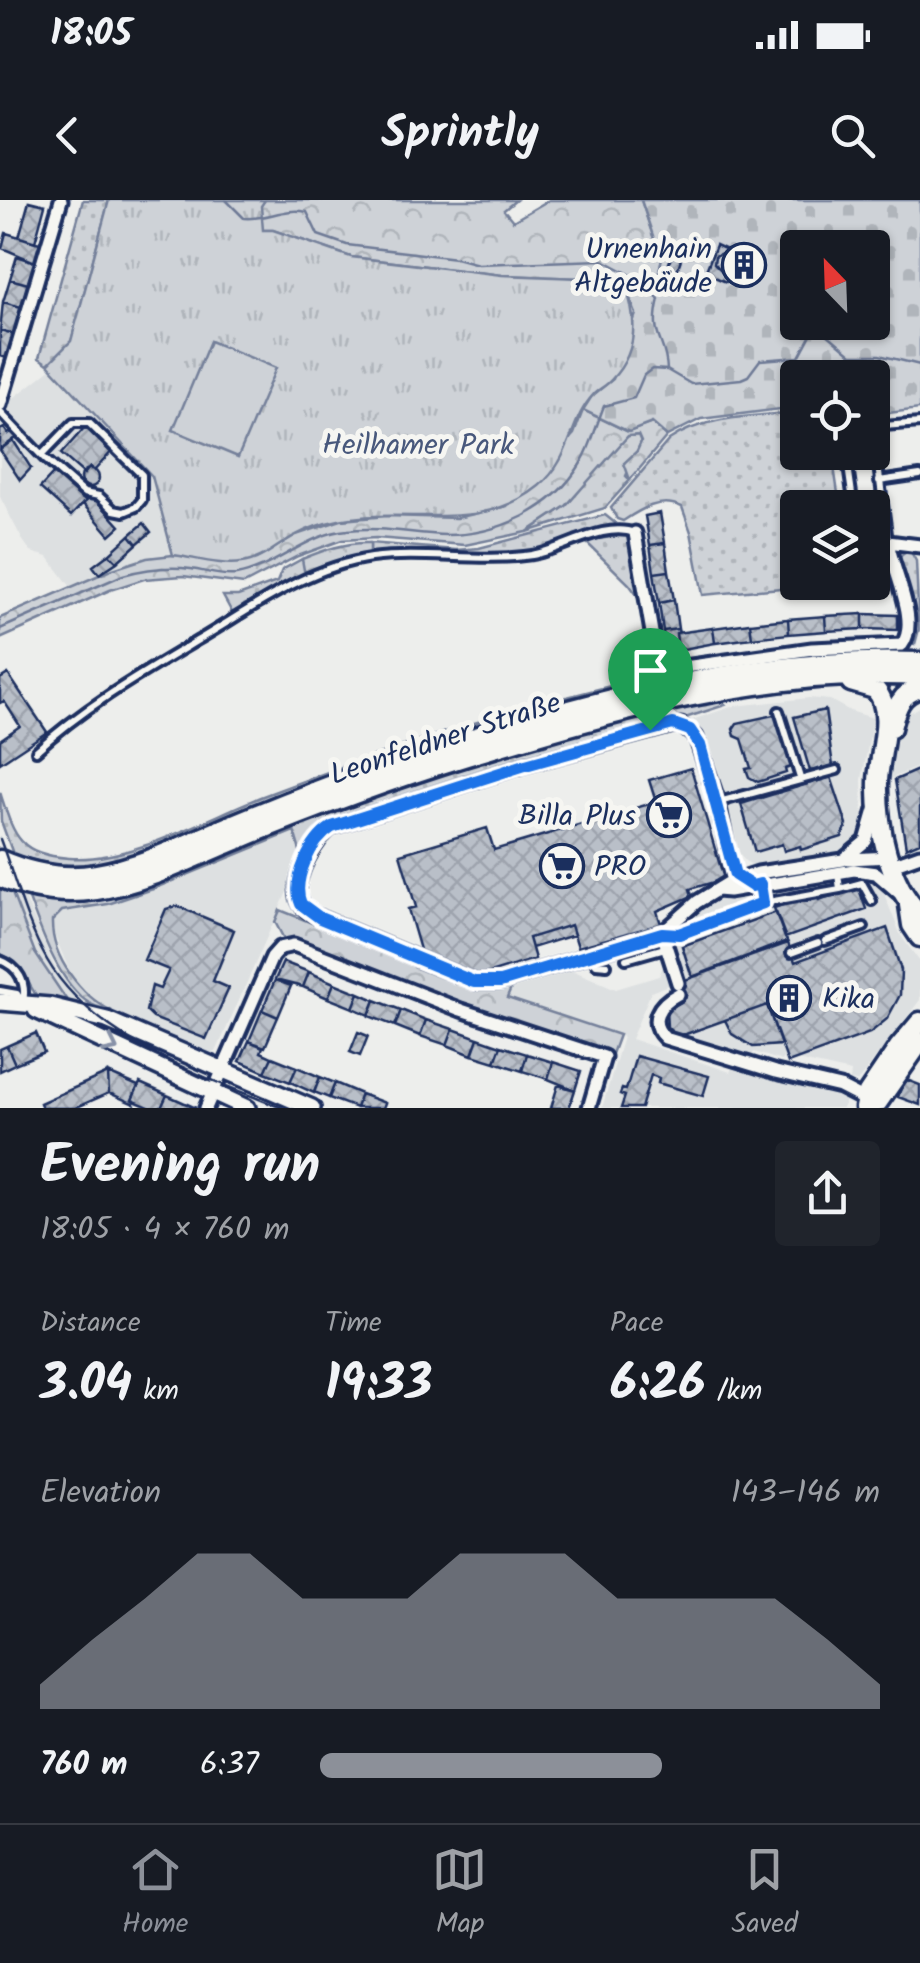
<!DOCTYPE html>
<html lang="en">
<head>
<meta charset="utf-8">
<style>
  :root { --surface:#171b24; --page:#20242c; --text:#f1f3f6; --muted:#9ea1a6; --line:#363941; --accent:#8c9099 }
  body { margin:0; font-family:Kalam,sans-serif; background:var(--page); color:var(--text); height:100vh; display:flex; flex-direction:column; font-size:38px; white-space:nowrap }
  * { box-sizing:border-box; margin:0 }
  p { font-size:32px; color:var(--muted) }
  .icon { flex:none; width:55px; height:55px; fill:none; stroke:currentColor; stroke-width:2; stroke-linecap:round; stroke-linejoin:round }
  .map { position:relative; height:908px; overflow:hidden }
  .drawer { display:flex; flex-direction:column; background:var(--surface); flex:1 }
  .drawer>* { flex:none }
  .needle { width:65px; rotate:337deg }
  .fabs { position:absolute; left:780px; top:30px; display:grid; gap:20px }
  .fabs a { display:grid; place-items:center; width:110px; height:110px; border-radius:10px; background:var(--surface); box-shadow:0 2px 8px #0004; font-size:50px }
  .pin { position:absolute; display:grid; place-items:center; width:85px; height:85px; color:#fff; margin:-102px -42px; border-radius:50% 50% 50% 0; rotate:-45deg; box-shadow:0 0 10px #0007 }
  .pin .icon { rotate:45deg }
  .round { display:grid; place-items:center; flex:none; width:105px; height:105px; border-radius:10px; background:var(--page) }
  .head { display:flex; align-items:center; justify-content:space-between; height:170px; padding:0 40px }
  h1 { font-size:55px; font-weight:700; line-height:75px }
  .figures { display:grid; grid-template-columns:repeat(3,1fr); gap:15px; height:170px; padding:10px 40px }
  .figures div { display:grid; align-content:center }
  .figures b { font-size:50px; font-weight:700 }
  .figures small { font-size:28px; font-weight:400 }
  .figures p { font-size:28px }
  .chart { height:280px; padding:20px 40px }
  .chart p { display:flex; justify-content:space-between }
  .chart svg { width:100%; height:180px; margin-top:10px; fill:var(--accent); opacity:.7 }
  ul { padding:0 40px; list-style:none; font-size:32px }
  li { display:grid; grid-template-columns:160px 120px 1fr; align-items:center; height:75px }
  li i { height:25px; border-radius:12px; background:var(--accent) }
  .status { display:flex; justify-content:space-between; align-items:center; height:70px; padding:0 50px; background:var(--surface); direction:ltr }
  .status svg { height:28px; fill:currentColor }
  header { display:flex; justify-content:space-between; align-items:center; height:130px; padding:0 40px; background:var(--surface); font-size:45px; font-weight:700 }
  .tabs { display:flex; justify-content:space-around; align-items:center; height:140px; border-top:2px solid var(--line); background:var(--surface); font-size:28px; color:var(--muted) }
  .tabs a { display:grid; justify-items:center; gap:5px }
  .tabs .on { color:var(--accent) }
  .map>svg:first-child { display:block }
</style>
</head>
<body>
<div class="status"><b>18:05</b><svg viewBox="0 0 49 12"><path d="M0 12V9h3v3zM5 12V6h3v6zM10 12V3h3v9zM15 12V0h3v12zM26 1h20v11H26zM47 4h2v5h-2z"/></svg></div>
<header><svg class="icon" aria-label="back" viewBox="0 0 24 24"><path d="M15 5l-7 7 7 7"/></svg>Sprintly<svg class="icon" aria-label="search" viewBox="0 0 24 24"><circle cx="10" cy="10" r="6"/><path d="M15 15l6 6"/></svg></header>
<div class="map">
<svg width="920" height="908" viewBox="0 0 920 908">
  <defs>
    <pattern id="grass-dots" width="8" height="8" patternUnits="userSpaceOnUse" patternTransform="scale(2.5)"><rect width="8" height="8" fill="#ced2d7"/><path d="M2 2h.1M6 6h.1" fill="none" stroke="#b0b5bb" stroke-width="1.8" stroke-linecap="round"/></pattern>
    <pattern id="forest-crowns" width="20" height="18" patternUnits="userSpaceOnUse" patternTransform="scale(2.5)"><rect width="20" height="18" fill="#ced2d7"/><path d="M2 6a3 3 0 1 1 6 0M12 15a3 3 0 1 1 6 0" fill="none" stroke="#b0b5bb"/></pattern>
    <pattern id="cemetery-stones" width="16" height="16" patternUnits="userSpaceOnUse" patternTransform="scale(2.5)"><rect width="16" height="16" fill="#ced2d7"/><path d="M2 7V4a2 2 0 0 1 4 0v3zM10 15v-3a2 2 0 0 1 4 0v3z" fill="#b0b5bb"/></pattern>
    <pattern id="park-tufts" width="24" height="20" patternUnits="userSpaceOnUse" patternTransform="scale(2.5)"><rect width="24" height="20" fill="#ced2d7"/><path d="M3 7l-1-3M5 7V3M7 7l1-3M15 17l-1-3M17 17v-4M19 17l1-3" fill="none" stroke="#b0b5bb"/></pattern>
    <pattern id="building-cross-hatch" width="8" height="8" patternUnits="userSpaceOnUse" patternTransform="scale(2.5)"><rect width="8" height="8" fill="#b9bfc8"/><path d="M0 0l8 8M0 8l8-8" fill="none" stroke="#9ea4ae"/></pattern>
  </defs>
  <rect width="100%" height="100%" fill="#edeeec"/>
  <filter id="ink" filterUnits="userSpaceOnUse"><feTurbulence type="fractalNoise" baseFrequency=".01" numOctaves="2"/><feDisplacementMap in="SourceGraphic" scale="20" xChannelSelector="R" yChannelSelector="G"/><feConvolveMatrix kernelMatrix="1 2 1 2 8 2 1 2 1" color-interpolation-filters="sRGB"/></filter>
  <g filter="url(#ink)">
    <!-- built -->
    <path fill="#dde0e1" d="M 52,168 L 152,276 L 173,355 L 147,358 L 71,387 L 48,357 L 31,352 L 22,339 L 0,297 L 0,213 L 6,204 Z
      M 809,498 L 830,500 L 850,511 L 873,518 L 862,579 L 863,624 L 859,634 L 862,641 L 847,654 L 754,666 L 745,661 L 735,647 L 703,539 L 686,522 L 734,506 Z
      M 920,507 L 920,566 L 890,579 L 901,517 Z
      M 294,630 L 302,658 L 216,852 L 209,853 L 102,806 L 72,777 L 52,729 L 52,721 L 62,711 L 108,704 L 153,689 Z
      M 859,677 L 872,679 L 882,689 L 901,736 L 920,762 L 920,800 L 857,882 L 850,881 L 851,872 L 784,857 L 782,861 L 754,852 L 751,859 L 670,831 L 665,813 L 672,805 L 686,800 L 680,782 L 684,779 L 672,737 L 699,710 L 722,699 Z
      M 12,693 L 24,696 L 56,770 L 90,809 L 70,805 L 47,775 L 35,753 Z
      M 665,761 L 673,783 L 651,792 L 631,839 L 730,872 L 733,866 L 844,896 L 847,899 L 842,908 L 602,908 L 623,837 L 507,798 L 513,784 L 567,768 L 616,789 L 659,776 Z"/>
    <!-- grass -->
    <path fill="url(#grass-dots)" stroke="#74809a" stroke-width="2.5" d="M 83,0 L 109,0 L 71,142 L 48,164 L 39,158 Z
      M 797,212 L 798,252 L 832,253 L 840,307 L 798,308 L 798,382 L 836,383 L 703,395 L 691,332 L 682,307 C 660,297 641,309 623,321 L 617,319 L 611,308 L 669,240 C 705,215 755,217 797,212 Z
      M 639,235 L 641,242 L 626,276 L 630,280 L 605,308 L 527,332 L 566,306 L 619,244 L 628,236 Z
      M 605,315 L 615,323 L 616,329 L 528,353 L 418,352 L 370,355 L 370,343 L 456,350 L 479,348 Z
      M 631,334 L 642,402 L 629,384 L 585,341 Z
      M 906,352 L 911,352 L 916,361 L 919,429 L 915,444 L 912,444 C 920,414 905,391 898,364 L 898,358 Z
      M 302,359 L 308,373 L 234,416 L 223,396 L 238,396 L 277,382 L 282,370 Z
      M 715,469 L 116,661 C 80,667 47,667 13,654 L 1,621 L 0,592 C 14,636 18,654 69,658 C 130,663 207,618 263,596 C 363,558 463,523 567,497 C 616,484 665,471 715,469 Z
      M 721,502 L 725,505 L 679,520 L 666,520 L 560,548 L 347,614 L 318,628 L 302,658 L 294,631 L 153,689 L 150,683 C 262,636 374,594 489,558 C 565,535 642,513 721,502 Z"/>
    <!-- forest -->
    <path fill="url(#forest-crowns)" stroke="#74809a" stroke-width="2.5" d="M 265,0 L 516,0 L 504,10 L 513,21 L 549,0 L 641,0 L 655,42 L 663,53 L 659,72 L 626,88 L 606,79 L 502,75 L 351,57 L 273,30 L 240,30 Z
      M 583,210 L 628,232 L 652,223 L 667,236 L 630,280 L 624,263 L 637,251 L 641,242 L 638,235 L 628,236 L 566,306 L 527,332 L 465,345 L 376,338 L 342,340 L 298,356 L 244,384 L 183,376 L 144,379 L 110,390 L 0,439 L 0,418 L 113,369 L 147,358 L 173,355 L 256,359 L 296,335 L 341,320 L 387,316 L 457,318 L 507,306 L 574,234 Z
      M 370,343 L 370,355 L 308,373 L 304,370 L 302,359 C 324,350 346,342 370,343 Z
      M 150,683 L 153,689 L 108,704 L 62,711 L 52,721 C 51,757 81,796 112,811 C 105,809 95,807 89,803 C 58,783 40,728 28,696 L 85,700 Z
      M 0,688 L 12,693 L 35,753 L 70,805 L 37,796 C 24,779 23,762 0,754 Z
      M 280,710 L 412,763 L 414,767 C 448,781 476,794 513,784 L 507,798 L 619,835 L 612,854 L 441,798 L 299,739 L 284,739 L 275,722 Z"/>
    <!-- cemetery -->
    <path fill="url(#cemetery-stones)" stroke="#74809a" stroke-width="2.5" fill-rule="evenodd" d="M 641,0 L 920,0 L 920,209 L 873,215 L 872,178 L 798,178 L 797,207 L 701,219 L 667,236 L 652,223 L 629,232 L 583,210 L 592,196 L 613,179 L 636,114 L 626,88 L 659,72 L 663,53 L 655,42 ZM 798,48 L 872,48 L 872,122 L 798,122 Z"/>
    <!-- park -->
    <path fill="url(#park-tufts)" stroke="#74809a" stroke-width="2.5" d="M 109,0 L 265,0 L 261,6 L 263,30 L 273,30 L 351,57 L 502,75 L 606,79 L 626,88 C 638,121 637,153 611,180 C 606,186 598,189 593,195 C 569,221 572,259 539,286 C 479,335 408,306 339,320 C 324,323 309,328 296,335 C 278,344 262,361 241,363 C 220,366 195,358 173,355 L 152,276 L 48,164 L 71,141 Z"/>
    <!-- pitch -->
    <path fill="#ced2d7" stroke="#74809a" stroke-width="2.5" d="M 210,141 L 276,168 L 238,257 L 173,230 Z"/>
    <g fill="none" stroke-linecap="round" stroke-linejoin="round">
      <!-- stream -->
      <path stroke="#6e7a96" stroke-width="2.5" d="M 226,0 L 244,18 C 267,20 284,7 307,12 L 318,35 L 347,45 L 456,58 L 478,64 L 603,60 L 637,78 L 659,99 C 649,139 666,138 667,170
        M 0,429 L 123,375 C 145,369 168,366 191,369 C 206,371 221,377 236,375 C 276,368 305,334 348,330 C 381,326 413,334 446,335 C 499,335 554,309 581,263 C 592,245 596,225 604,206 L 634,198 L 644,175 L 652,169 L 667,170 L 691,184 L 741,179 L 748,176 L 760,160 L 799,157 L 813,131 L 820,128 L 852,155 L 879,155 L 920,165"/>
    </g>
    <!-- building -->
    <path fill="url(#building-cross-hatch)" stroke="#1b2f5e" stroke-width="2.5" fill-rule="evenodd" d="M 29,1 L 45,5 L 35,42 L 19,37 Z
      M 6,33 L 40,43 L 35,62 L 2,48 Z
      M 716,45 L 755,63 L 745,85 L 729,77 L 726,82 L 705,73 ZM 724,52 L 733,57 L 734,63 L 732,69 L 723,72 L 714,63 L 715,56 Z
      M 673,52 L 682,56 L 671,89 L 661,85 Z
      M 17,56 L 35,62 L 28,84 L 10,79 Z
      M 10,79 L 28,84 L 21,107 L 3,102 Z
      M 3,102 L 21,107 L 14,134 L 0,130 Z
      M 0,130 L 14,134 L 7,158 L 0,156 Z
      M 86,226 L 113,250 L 94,271 L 90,267 L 84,274 L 61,254 Z
      M 4,228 L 8,234 L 13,231 L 18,237 L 0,249 L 0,230 Z
      M 13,240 L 31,268 L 20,280 L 0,250 Z
      M81 278a9 9 0 1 1 18 0a9 9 0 1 1-18 0Z
      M 54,273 L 85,301 L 71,316 L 40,288 Z
      M 93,296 L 120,326 L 110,335 L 83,304 Z
      M 660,313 L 665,343 L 650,345 L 645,316 Z
      M 144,323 L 151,332 L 137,344 L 130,335 Z
      M 130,335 L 137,344 L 117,362 L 109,354 Z
      M 665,343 L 669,371 L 654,373 L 650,345 Z
      M 109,354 L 117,362 L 99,374 L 93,366 Z
      M 669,371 L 674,400 L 659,403 L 654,373 Z
      M 674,400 L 678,429 L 663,431 L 659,403 Z
      M 863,414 L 898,415 L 898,430 L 863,429 Z
      M 863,414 L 863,429 L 826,431 L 825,416 Z
      M 825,416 L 826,431 L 789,434 L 788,419 Z
      M 788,419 L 789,434 L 752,438 L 750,423 Z
      M 750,423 L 752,438 L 715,443 L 713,428 Z
      M 713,428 L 715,443 L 678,450 L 676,433 Z
      M 678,429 L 679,433 L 676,433 L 678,450 L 666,452 L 663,431 Z
      M 8,474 L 47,532 L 0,563 L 0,540 L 20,526 L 4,501 L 0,503 L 0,479 Z
      M 825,510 L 833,566 L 810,571 L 794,517 Z
      M 778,514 L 794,566 L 785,569 L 786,573 L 758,582 L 749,577 L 746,569 L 751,568 L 742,539 L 735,536 L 733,529 L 737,523 Z
      M 691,568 L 724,679 L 690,689 L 692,696 L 657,711 L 661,724 L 578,747 L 571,725 L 529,738 L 535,759 L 477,777 L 421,753 L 408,709 L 416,707 L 400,654 L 487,628 L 494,650 L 656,602 L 649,580 Z
      M 920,569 L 920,642 L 906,648 L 895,580 Z
      M 831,577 L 847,625 L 842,637 L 801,650 L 800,646 L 784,651 L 782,644 L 755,652 L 741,604 Z
      M 858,686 L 866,709 L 785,738 L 774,708 L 813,694 L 819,700 Z
      M 177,706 L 234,730 L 213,781 L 229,788 L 206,839 L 153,818 L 146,811 L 152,786 L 160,789 L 169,770 L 144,760 L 166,709 Z
      M 776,712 L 787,741 L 692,777 L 682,746 Z
      M 571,725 L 574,735 L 532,748 L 529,738 Z
      M 887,728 L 901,770 L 900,795 L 887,819 L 870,833 L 788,863 L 767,805 L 686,834 L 675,835 L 667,827 L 666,810 L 681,802 L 674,784 L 788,743 L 795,762 Z
      M 283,762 L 309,772 L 303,787 L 275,780 Z
      M 309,772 L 334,783 L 328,798 L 303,787 Z
      M 275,780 L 291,786 L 278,817 L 262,810 Z
      M 334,783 L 359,793 L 353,808 L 328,798 Z
      M 359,793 L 375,800 L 369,815 L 353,808 Z
      M 375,800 L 401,810 L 395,826 L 369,816 Z
      M 767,805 L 781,845 L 753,847 L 732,834 L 725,820 Z
      M 262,810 L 278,817 L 265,847 L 249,841 Z
      M 401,810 L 426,820 L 420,836 L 395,826 Z
      M 426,820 L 453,829 L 447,845 L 420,836 Z
      M 453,829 L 478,838 L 472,855 L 447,845 Z
      M 358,832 L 368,836 L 360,856 L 350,852 Z
      M 36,833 L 44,852 L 15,864 L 7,846 Z
      M 478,838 L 501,846 L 495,862 L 472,855 Z
      M 249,841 L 263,847 L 261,852 L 272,857 L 265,872 L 240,861 Z
      M 7,846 L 15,864 L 0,871 L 0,849 Z
      M 501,846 L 527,854 L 522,871 L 495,862 Z
      M 527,854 L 553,862 L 548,879 L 522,871 Z
      M 636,856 L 709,876 L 703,896 L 658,883 L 659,878 L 651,875 L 641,908 L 621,908 L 625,896 L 620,894 L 622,889 L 626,890 Z
      M 272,857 L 297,867 L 290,882 L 265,872 Z
      M 553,862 L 581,871 L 575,890 L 548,879 Z
      M 297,867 L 320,877 L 314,893 L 290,882 Z
      M 108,873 L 138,886 L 132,900 L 134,904 L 109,893 Z
      M 108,873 L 109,893 L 75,908 L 42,908 L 40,903 Z
      M 320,877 L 335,883 L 329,898 L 314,892 Z
      M 904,879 L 920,885 L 920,905 L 898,897 Z
      M 140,883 L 167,895 L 161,908 L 151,908 L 132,900 Z
      M 335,883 L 361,894 L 356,908 L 329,898 Z
      M 558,885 L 575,890 L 569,908 L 551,908 Z
      M 361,894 L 385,903 L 383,908 L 356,908 Z
      M 167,895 L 196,908 L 161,908 Z"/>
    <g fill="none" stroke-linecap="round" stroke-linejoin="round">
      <defs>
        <path id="service" d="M 0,212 C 15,228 30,244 45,259 L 84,293 L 99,296 L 114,310 L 124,312 L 136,307 L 142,300 L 142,275 L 89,223 L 73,223 L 42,255
          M 872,227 L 920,223
          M 846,252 L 854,308
          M 879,281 L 920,275
          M 872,340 L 888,342 L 873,227
          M 779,511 L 800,578
          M 36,551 C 85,506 143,473 200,439 C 254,407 308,367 371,358 C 425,351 479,363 532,355 C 563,350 604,321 635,333
          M 719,602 L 837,570
          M 838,674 L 840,689 L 862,683 L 872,701
          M 761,685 L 763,703 L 840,689
          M 665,733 L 679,734 L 763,703
          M 825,741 L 864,727
          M 791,753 L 818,743
          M 592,754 L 596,764 L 607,765
          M 626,759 L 665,748
          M 0,760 C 19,767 27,783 23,802
          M 0,791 L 17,794 L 22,803"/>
        <path id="minor" d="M 0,205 L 61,0
          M 635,333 L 656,456 L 660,466 L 670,469 L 812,449 L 902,445 C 920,421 893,373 888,342 L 920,346
          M 849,659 L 890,657
          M 892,665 L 920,655
          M 753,686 L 739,679 L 731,669 L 718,602 L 696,537 L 681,525 L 673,525 L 521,566 L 332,627 C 317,636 293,678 298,697 C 301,709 311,713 321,718 L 475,782 L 500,782 L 662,733 L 697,702 L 728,683 L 758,673 L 843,660 L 866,641 L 875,610
          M 717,690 L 729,691 L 854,670 L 876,673 L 898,692
          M 662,733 L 678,783
          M 678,794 C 659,804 647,821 665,838 L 776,872 L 840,887 L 869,902
          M 206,908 L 272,757 L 280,748 L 294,745 L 461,810 L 604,857 L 589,908"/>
        <path id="secondary" d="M 0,802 L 50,806 L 107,820 L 312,908
          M 36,810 L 247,908"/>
        <path id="primary" d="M 851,482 L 875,489 C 896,512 879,553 878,581 C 877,624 888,684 920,714
          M 891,528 C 896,509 899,494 920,488
          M 0,660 C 30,673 63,680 96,674 C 146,666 192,641 238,622 C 303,595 370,570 437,549 C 592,500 756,456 920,462
          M 0,677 C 30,690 64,695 96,690 C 146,683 193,657 239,639 C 314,608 389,580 467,556 C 612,512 766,468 920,476
          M 909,705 L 912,725 L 920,737
          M 874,902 L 878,902 L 920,842
          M 865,908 L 868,893 L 899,847 L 920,822"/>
      </defs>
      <!-- service casing -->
      <use href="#service" stroke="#1b2f5e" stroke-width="14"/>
      <!-- minor casing -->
      <use href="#minor" stroke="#1b2f5e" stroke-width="19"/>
      <!-- secondary casing -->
      <use href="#secondary" stroke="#1b2f5e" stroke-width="22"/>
      <!-- primary casing -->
      <use href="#primary" stroke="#1b2f5e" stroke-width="25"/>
      <!-- service -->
      <use href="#service" stroke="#f6f6f2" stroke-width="6"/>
      <!-- minor -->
      <use href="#minor" stroke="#f6f6f2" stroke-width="11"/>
      <!-- secondary -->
      <use href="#secondary" stroke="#f6f6f2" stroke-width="15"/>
      <!-- primary -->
      <use href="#primary" stroke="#f6f6f2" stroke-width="18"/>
      <!-- tram -->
      <path stroke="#1b2f5e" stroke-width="2.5" d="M 0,639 C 15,679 26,723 47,760 C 93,839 201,876 282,908"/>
    </g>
    <!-- one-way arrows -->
    <defs><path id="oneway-chevron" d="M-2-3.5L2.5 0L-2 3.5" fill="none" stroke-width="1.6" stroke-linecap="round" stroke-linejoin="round" transform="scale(2.5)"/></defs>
    <use stroke="#8892a8" href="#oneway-chevron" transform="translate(111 846) rotate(26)"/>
  </g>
  <g fill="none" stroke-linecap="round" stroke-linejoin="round" filter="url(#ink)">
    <defs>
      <path id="route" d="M 673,524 L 690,530 L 700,545 L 735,675 L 752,686 L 760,684 L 763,703 L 679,734 L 662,733 L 500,782 L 474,782 L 320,718 L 301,704 C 291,680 311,640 332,627 L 522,566 Z"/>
    </defs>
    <!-- route casing -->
    <use href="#route" stroke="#fff" stroke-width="20"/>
    <!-- route -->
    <use href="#route" stroke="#1a73e8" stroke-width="12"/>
  </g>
  <!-- icons -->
  <defs>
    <symbol id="building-ring" viewBox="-11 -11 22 22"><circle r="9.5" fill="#f6f6f2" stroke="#1b2f5e" stroke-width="1.5"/><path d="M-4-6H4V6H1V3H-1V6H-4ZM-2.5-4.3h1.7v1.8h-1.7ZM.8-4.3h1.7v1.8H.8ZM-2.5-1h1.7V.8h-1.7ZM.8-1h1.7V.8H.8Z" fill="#1b2f5e"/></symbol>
    <symbol id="supermarket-ring" viewBox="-11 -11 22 22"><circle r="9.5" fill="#f6f6f2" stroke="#1b2f5e" stroke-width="1.5"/><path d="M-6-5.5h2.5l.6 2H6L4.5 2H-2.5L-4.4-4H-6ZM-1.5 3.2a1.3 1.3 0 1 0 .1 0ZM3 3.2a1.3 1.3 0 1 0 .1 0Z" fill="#1b2f5e"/></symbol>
  </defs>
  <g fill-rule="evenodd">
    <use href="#building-ring" x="719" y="40" width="50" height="50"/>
    <use href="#supermarket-ring" x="644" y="590" width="50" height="50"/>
    <use href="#supermarket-ring" x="537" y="641" width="50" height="50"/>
    <use href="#building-ring" x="764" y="773" width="50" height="50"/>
  </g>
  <g text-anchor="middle" stroke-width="10" stroke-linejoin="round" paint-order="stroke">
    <!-- poi labels -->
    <g font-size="30" fill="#1b2f5e" stroke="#f6f6f2" text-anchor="end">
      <text x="712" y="58">Urnenhain<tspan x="712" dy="34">Altgebäude</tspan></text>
      <text x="636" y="625">Billa Plus</text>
      <text x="594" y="676" text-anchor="start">PRO</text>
      <text x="822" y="808" text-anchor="start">Kika</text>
    </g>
    <!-- park labels -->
    <g font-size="30" fill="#48587c" stroke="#f6f6f2">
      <text x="418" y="254">Heilhamer Park</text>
    </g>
    <!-- street labels -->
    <g font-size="30" fill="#1b2f5e" stroke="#f6f6f2">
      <text transform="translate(445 538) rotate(-18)" y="10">Leonfeldner Straße</text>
    </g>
  </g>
</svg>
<div class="fabs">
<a><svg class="needle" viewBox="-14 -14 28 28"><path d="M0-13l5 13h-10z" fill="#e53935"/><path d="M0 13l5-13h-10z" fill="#9ea1a6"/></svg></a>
<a><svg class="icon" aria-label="locate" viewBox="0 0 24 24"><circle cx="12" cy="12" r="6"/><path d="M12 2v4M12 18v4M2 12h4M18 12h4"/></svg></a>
<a><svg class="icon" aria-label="layers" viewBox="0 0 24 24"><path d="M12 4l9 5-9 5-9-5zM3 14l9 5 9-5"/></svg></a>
</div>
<div class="pin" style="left:650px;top:530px;background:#1e9e55"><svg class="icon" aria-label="arrive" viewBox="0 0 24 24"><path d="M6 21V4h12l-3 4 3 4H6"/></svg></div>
</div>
<section class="drawer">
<div class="head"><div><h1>Evening run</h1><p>18:05 · 4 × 760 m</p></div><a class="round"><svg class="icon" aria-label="share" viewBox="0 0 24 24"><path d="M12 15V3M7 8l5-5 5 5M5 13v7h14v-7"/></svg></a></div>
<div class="figures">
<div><p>Distance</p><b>3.04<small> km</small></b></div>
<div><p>Time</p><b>19:33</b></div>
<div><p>Pace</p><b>6:26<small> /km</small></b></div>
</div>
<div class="chart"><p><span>Elevation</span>143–146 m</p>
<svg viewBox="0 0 160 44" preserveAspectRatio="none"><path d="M0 44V38L10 27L20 17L30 6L40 6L50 17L60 17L70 17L80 6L90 6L100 6L110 17L120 17L130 17L140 17L150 27L160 38V44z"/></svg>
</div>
<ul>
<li><b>760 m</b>6:37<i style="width:61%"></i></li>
</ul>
</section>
<nav class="tabs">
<a class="on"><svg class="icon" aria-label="home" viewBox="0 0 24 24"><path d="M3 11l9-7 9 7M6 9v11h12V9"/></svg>Home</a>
<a><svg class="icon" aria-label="map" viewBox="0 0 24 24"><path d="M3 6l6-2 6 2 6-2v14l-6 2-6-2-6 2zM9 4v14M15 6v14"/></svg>Map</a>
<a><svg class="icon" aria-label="saved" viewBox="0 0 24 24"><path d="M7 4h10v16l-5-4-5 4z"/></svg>Saved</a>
</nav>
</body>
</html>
